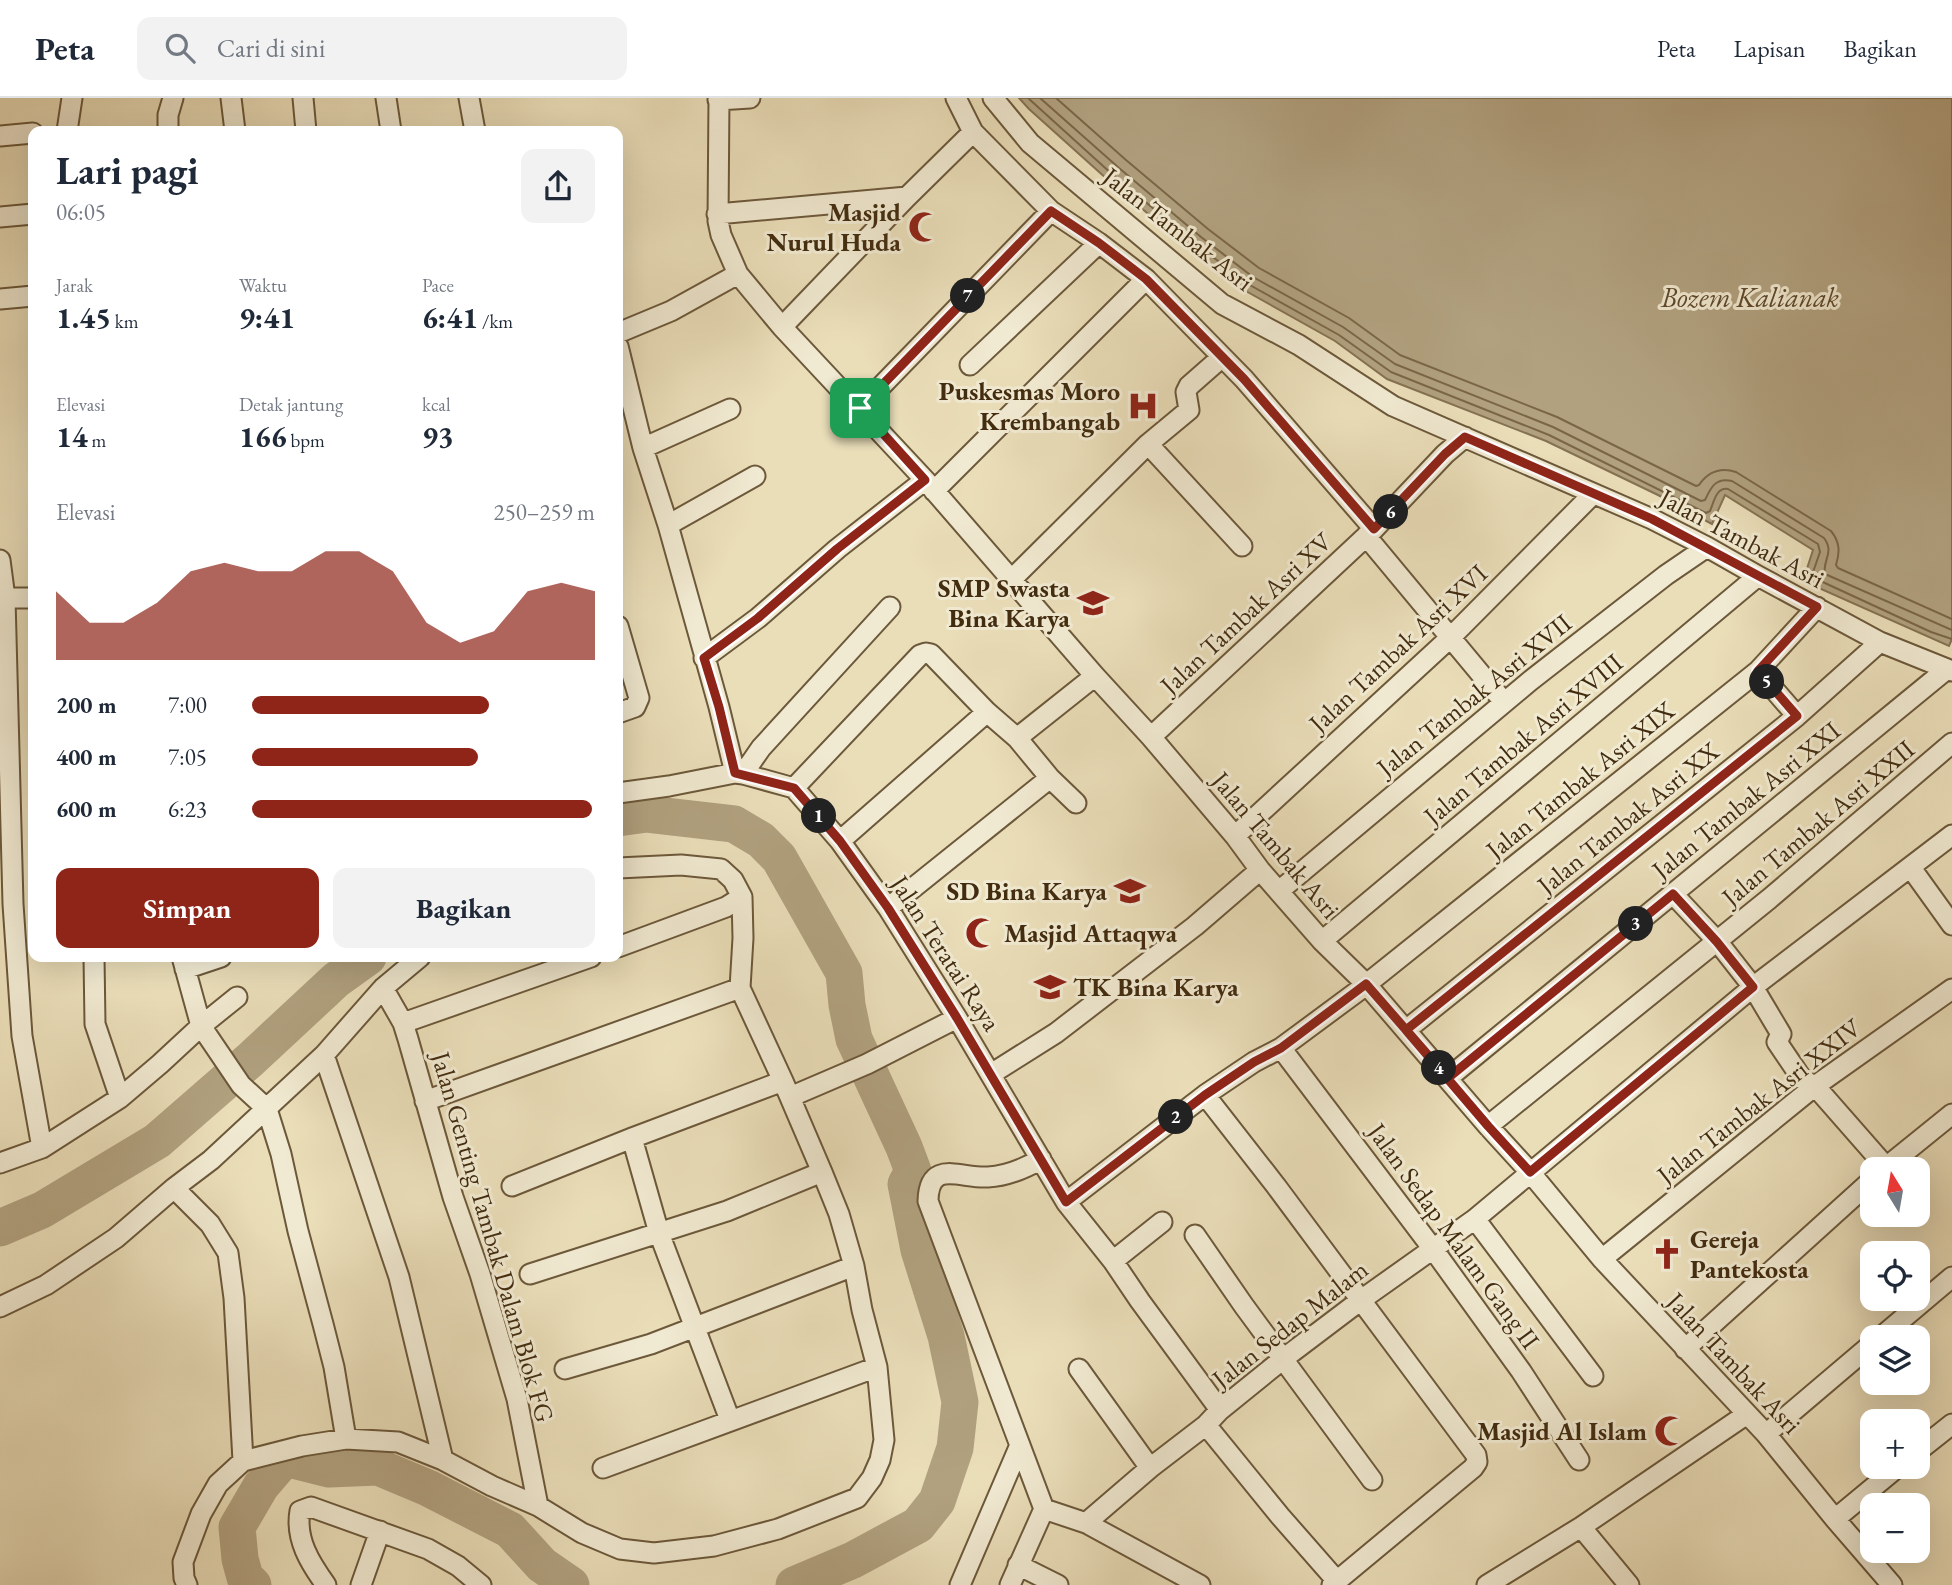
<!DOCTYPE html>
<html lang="id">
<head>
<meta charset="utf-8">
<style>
  :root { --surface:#fff; --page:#f2f2f3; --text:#1f2937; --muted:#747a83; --line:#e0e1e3; --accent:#8f2418 }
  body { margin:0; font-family:"EB Garamond",serif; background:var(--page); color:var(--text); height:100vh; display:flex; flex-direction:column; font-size:26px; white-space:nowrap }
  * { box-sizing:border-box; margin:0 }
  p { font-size:23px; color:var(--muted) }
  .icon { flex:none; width:38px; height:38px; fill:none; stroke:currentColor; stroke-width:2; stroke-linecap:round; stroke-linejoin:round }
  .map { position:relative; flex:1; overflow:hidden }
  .sheet { position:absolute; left:28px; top:28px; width:595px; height:836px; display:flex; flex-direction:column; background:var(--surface); border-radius:14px; box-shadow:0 7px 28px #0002 }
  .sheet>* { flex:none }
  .needle { width:46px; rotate:349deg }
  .buttons { position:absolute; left:1860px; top:1059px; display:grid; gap:14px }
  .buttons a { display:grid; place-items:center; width:70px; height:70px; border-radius:14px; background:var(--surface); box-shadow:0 7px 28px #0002; font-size:35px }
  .pin { position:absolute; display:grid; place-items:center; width:60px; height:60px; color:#fff; margin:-30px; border-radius:14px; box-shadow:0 4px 10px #0006 }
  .km { position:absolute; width:35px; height:35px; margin:-18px; border-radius:50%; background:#222; color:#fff; font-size:19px; line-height:35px; text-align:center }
  .round { display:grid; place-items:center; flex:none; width:74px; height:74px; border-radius:14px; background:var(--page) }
  .overview { display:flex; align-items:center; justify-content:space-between; height:119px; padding:0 28px }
  h1 { font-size:38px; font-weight:700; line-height:52px }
  .figures { display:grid; grid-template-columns:repeat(3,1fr); gap:10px; height:119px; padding:7px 28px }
  .figures div { display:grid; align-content:center }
  .figures b { font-size:30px; font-weight:700 }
  .figures small { font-size:19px; font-weight:400 }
  .figures p { font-size:19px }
  .chart { height:196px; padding:14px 28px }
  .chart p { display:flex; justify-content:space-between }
  .chart svg { width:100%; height:126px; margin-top:7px; fill:var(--accent); opacity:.7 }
  .button { display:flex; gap:14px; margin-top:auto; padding:14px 28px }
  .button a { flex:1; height:80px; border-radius:14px; background:var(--accent); color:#fff; font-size:28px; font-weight:700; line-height:80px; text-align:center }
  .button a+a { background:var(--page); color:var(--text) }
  ul { padding:0 28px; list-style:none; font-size:23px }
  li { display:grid; grid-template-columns:112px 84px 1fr; align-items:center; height:52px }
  li i { height:18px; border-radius:9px; background:var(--accent) }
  header { display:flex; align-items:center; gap:42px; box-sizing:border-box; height:98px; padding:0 35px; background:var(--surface); border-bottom:2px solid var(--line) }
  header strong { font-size:33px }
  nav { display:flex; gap:38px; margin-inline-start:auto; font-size:24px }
  .search { width:490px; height:63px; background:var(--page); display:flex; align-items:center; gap:18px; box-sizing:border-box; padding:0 24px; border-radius:14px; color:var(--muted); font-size:26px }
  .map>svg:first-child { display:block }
</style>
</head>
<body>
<header>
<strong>Peta</strong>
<div class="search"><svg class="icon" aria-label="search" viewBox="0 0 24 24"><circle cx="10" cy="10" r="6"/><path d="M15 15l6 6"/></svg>Cari di sini</div>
<nav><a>Peta</a><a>Lapisan</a><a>Bagikan</a></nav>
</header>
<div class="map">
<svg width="1952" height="1487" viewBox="0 0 1952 1487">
  <rect width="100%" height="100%" fill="#eadeb9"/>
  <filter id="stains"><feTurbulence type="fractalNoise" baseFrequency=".00286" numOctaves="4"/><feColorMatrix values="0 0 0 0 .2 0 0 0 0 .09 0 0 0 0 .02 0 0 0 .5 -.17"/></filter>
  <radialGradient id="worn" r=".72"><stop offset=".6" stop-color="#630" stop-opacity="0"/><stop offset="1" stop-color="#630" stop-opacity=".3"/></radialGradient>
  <!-- water -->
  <path fill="#b1a17f" stroke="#857252" stroke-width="2" d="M 1019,0 L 1952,0 L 1952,541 L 1949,548 L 1803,483 L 1813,452 L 1725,397 L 1712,426 L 1658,397 L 1546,343 L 1387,281 L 1335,243 L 1244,192 L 1191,152 L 1108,82 L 1029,11 Z"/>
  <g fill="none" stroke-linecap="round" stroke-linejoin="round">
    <!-- shore -->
    <path stroke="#7a6647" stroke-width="2" d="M 1028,0 L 1113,77 L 1196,146 L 1248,186 L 1339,237 L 1391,274 L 1549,337 L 1706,415 L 1710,413 C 1714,404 1716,389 1728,391 L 1818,446 L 1820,454 L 1812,477 L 1814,480 L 1931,534 L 1952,541
      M 1040,0 L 1119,70 L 1201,139 L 1253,179 L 1343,229 L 1395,266 L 1553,329 L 1701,403 L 1705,402 C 1711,389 1716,379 1732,383 L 1824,440 C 1835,455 1822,462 1825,476 L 1952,532
      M 1056,0 L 1126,62 L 1208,131 L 1259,170 L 1349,220 L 1400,257 L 1557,319 L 1696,388 L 1699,387 C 1708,374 1720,369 1736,374 L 1831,433 C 1840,444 1840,454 1836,467 L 1838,470 L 1952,521"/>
    <!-- river -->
    <path stroke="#b1a17f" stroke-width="37" d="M 618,720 L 647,716 L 734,726 L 761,742 L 779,760 L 844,875 L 847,907 L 854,941 L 904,1049 L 913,1073 L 906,1086 L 919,1152 L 946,1238 L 960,1304 L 955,1350 L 937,1403 L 918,1427 L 853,1462 L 794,1487
      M 0,1130 L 42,1112 L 157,1043 L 250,962 L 336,882 L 368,859
      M 253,1487 L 245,1479 L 240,1461 L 237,1429 L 261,1388 L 285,1360 L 329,1371 L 378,1369 L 428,1390 L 510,1432 L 542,1467 L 571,1487"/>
    <defs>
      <path id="minor" d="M 231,0 L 235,33
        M 303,0 L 306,33
        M 386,0 L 391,33
        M 469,0 L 475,33
        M 719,0 L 718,123 L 721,137 L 738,176 L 782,229 L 925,382 L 1095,578 L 1151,639 L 1235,738 L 1260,772 L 1322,843 L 1366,886 L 1488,1028 L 1530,1074 L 1602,1161 L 1766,1336 L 1835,1421 L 1892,1487
        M 956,0 L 973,34 L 1051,113 L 1099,145 L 1146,181 L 1244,281 L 1374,431
        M 993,0 L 1030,45 L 1222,206 L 1299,247 L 1393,308 L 1652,421 L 1707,449 L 1758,478 L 1880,544 L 1952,573
        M 718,2 L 750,0
        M 67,33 L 72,0
        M 168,33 L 168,17 L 173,0
        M 0,38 L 33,35
        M 717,116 L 907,99
        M 0,119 L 33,116
        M 0,201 L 33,198
        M 782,229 L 907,99 L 973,34
        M 618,235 L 671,213 L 738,176
        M 618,248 L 643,350 L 668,427 L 719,609 L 735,675
        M 970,267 L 1099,145
        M 860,310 L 1051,113
        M 1148,346 L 1242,448
        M 643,350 L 730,311
        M 934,393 L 1146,181
        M 668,427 L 755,378
        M 1366,438 L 1504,604
        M 0,462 L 5,500 L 13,806 L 22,938 L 42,1050
        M 1012,481 L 1148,346 L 1189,312 L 1186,294 L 1189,288 L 1222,259
        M 0,500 L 33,500
        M 618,528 L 639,600 L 635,609 L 618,615
        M 704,560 L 758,520 L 837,451 L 925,382
        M 1758,573 L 1797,618
        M 1151,639 L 1374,431 L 1445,356 L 1465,339
        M 1017,640 L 1095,578
        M 743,676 L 794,690 L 840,743 L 888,810 L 957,920 L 1066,1104 L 1113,1163 L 1140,1203 L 1220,1312
        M 794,690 L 920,557 L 926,555 L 931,556 L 987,614 L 1017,640 L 1050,680 L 1076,705
        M 618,695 L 669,688 L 735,675 L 743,676 L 761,650 L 890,509
        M 1235,738 L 1451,539 L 1593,396
        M 840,743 L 987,614
        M 1911,770 L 1952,827
        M 1279,793 L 1530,583 L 1666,477 L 1707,449
        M 1673,796 L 1717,843 L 1753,889 L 1781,936 L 1777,944 L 1802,981 L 1815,988 L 1886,1069
        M 888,810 L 1050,680
        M 1322,843 L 1758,478
        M 618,849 L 726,809 L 742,799
        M 94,859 L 95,926 L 120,1000
        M 182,859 L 201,928 L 241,987 L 267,1011 L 281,1056 L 298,1133 L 323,1226 L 334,1269 L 346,1341
        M 185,871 L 221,859
        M 383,890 L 403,925 L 408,941 L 453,1099 L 480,1176 L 517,1301 L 538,1408
        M 403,925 L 591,859
        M 1406,932 L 1797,618 L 1880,544
        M 1281,950 L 1433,1151 L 1521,1273 L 1579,1362
        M 324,957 L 399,1179 L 443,1362
        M 991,976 L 1056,935 L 1195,828 L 1260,772
        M 1448,980 L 1947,571
        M 1205,997 L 1276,1088 L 1476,1357 L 1477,1364 L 1473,1370 L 1332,1487
        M 790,999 L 867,966 L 957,920
        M 425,1003 L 740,890
        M 1488,1028 L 1769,801 L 1952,645
        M 632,1040 L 659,1135 L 730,1322
        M 1041,1061 C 1024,1071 1007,1078 988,1079 C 961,1081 929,1060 928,1103 L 1044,1411
        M 0,1065 L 42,1050 L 120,1000 L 160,966 L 201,928 L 237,899
        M 1884,1071 L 1952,1016
        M 512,1088 L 632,1040 L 783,983
        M 174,1090 L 210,1126 L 228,1155 L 234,1200 L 243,1363
        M 1066,1104 L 1205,997 L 1254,964 L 1281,950 L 1358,893 L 1758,573 L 1817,509
        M 1475,1121 L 1593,1278
        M 1195,1137 L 1244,1208 L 1372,1382
        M 1602,1161 L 1815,988 L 1952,891
        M 1113,1163 L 1162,1124
        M 530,1176 L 727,1113 L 822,1074
        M 0,1209 L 46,1187 L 116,1140 L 174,1090 L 211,1062 L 324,957 L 383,890 L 420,859
        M 1881,1239 L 1952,1179
        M 1685,1251 L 1872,1082
        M 565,1271 L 651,1246 L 854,1168
        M 1079,1271 L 1150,1370
        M 1206,1327 L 1280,1418 L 1337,1483
        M 1766,1336 L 1872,1246
        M 1918,1353 L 1952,1326
        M 603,1370 L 877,1269
        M 1044,1411 L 1086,1425 L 1200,1487
        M 1835,1421 L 1899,1368
        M 1086,1425 L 1150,1370 L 1206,1327 L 1220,1312 L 1283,1261 L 1361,1202 L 1475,1121 L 1753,889 L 1952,737
        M 1581,1429 L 1629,1487
        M 1018,1467 L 1058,1487
        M 187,1487 L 184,1480 L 183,1464 L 201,1416 L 218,1386 L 243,1363 L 302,1348 L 346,1341 L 398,1344 L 443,1362 L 492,1388 L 538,1408 L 582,1435 L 620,1451 L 654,1455 L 714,1448 L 778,1431 L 857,1400 L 872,1380 L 880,1362 L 884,1342 L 877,1269 L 862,1212 L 854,1168 L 839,1116 L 822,1074 L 783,983 L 740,890 L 743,840 L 742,799 L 733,782 L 721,771 L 681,767 L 618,770
        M 326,1487 C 310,1465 295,1441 300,1413 L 311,1409 L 428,1451 L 458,1468 L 481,1487
        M 361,1487 L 380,1433
        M 960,1487 L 1020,1347
        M 1010,1487 L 1044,1411
        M 1487,1487 L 1581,1429 L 1747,1316"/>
    </defs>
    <!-- minor casing -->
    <use href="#minor" stroke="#6c583a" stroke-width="23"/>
    <!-- minor -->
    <use href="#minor" stroke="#f1ead2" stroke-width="19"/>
  </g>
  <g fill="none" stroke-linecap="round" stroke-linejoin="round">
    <defs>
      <path id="route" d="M 860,310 L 925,382 L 837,451 L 758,520 L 704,560 L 719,609 L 735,675 L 794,690 L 840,743 L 888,810 L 957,920 L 1066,1104 L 1205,997 L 1254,964 L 1281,950 L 1366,886 L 1448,980 L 1673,796 L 1717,844 L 1753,889 L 1530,1074 L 1488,1028 L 1406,932 L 1797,618 L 1758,573 L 1817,509 L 1652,421 L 1465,339 L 1445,356 L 1374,431 L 1244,281 L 1146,181 L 1099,145 L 1051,113 L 860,310"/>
    </defs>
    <!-- route casing -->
    <use href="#route" stroke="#fff" stroke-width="14"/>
    <!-- route -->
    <use href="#route" stroke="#8f2418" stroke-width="9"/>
  </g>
  <!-- icons -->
  <defs>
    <symbol id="mosque-bare" viewBox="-9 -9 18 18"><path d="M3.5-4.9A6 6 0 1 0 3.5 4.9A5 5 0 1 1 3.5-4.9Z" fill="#8f2418" stroke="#f1ead2" stroke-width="2.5" paint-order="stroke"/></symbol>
    <symbol id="hospital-bare" viewBox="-9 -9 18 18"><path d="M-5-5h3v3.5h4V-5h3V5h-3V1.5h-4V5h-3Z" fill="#8f2418" stroke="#f1ead2" stroke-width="2.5" paint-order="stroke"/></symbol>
    <symbol id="school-bare" viewBox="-9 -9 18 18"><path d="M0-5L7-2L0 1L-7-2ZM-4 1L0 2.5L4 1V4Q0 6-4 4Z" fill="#8f2418" stroke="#f1ead2" stroke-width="2.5" paint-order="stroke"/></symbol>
    <symbol id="church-bare" viewBox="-9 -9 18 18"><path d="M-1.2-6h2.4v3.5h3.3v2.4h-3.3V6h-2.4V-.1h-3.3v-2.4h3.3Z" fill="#8f2418" stroke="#f1ead2" stroke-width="2.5" paint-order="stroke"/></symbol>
  </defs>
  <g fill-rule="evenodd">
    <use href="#mosque-bare" x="902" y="107" width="44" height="44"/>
    <use href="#hospital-bare" x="1121" y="286" width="44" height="44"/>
    <use href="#school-bare" x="1071" y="483" width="44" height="44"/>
    <use href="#school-bare" x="1108" y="771" width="44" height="44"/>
    <use href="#mosque-bare" x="959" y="813" width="44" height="44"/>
    <use href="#school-bare" x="1028" y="867" width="44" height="44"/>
    <use href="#church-bare" x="1645" y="1134" width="44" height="44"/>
    <use href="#mosque-bare" x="1648" y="1311" width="44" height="44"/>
  </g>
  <g text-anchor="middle" stroke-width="6" stroke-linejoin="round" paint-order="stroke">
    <!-- poi labels -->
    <g font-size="26" font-weight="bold" fill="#422c0f" stroke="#f1ead2" text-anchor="end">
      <text x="901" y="123">Masjid<tspan x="901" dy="30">Nurul Huda</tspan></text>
      <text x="1120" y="302">Puskesmas Moro<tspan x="1120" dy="30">Krembangab</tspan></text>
      <text x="1070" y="499">SMP Swasta<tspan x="1070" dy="30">Bina Karya</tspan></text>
      <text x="1107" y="802">SD Bina Karya</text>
      <text x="1004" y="844" text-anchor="start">Masjid Attaqwa</text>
      <text x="1073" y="898" text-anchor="start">TK Bina Karya</text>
      <text x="1690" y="1150" text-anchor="start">Gereja<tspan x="1690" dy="30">Pantekosta</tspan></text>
      <text x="1647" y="1342">Masjid Al Islam</text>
    </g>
    <!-- street labels -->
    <g font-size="26" fill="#422c0f" stroke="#f1ead2">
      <text transform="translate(1178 131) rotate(38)" y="9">Jalan Tambak Asri</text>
      <text transform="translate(1742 440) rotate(28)" y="9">Jalan Tambak Asri</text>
      <text transform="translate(1246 515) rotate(-43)" y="9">Jalan Tambak Asri XV</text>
      <text transform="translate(1398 550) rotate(-43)" y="9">Jalan Tambak Asri XVI</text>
      <text transform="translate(1474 597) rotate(-39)" y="9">Jalan Tambak Asri XVII</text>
      <text transform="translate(1523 641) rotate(-40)" y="9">Jalan Tambak Asri XVIII</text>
      <text transform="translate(1580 682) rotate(-39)" y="9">Jalan Tambak Asri XIX</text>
      <text transform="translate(1746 702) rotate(-39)" y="9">Jalan Tambak Asri XXI</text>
      <text transform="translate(1628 720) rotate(-39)" y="9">Jalan Tambak Asri XX</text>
      <text transform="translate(1818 725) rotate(-40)" y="9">Jalan Tambak Asri XXII</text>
      <text transform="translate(1276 747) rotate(50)" y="9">Jalan Tambak Asri</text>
      <text transform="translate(946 855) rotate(57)" y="9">Jalan Teratai Raya</text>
      <text transform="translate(1759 1003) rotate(-38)" y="9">Jalan Tambak Asri XXIV</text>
      <text transform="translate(1454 1138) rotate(54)" y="9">Jalan Sedap Malam Gang II</text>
      <text transform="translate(493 1139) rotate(74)" y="9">Jalan Genting Tambak Dalam Blok FG</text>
      <text transform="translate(1290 1226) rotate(-38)" y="9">Jalan Sedap Malam</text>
      <text transform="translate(1734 1265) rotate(47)" y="9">Jalan Tambak Asri</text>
    </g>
    <!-- water labels -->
    <g font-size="28" font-style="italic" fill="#5e492b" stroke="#f1ead2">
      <text x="1750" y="209">Bozem Kalianak</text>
    </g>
  </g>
  <rect width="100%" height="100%" filter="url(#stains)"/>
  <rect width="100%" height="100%" fill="url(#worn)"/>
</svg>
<div class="buttons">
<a><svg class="needle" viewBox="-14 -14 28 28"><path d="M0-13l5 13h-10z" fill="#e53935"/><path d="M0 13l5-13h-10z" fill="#747a83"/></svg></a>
<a><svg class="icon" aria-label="locate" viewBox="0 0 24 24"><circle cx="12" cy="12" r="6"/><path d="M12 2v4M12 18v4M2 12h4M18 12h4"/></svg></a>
<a><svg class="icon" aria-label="layers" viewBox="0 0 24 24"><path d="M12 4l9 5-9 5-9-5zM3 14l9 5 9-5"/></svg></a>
<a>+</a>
<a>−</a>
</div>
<div class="pin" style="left:860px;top:310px;background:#1e9e55"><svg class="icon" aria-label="arrive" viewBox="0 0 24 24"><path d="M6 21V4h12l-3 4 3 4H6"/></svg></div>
<b class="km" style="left:819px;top:718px">1</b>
<b class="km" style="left:1176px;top:1019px">2</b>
<b class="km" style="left:1636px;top:826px">3</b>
<b class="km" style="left:1439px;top:970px">4</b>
<b class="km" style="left:1767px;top:584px">5</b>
<b class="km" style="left:1391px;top:414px">6</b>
<b class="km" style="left:968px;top:198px">7</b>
<section class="sheet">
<div class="overview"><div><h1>Lari pagi</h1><p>06:05</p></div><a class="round"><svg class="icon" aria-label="share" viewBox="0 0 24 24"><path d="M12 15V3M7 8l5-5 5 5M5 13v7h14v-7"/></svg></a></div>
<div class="figures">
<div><p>Jarak</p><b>1.45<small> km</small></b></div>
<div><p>Waktu</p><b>9:41</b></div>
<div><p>Pace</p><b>6:41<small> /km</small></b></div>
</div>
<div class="figures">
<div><p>Elevasi</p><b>14<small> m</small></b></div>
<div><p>Detak jantung</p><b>166<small> bpm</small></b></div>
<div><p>kcal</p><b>93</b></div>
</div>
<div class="chart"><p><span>Elevasi</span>250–259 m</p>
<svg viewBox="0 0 160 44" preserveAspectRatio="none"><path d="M0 44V20L10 31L20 31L30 24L40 13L50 10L60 13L70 13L80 6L90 6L100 13L110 31L120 38L130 34L140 20L150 17L160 20V44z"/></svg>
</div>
<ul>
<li><b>200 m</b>7:00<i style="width:69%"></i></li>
<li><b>400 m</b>7:05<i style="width:66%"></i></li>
<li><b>600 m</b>6:23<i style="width:99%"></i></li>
</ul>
<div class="button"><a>Simpan</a><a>Bagikan</a></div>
</section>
</div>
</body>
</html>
